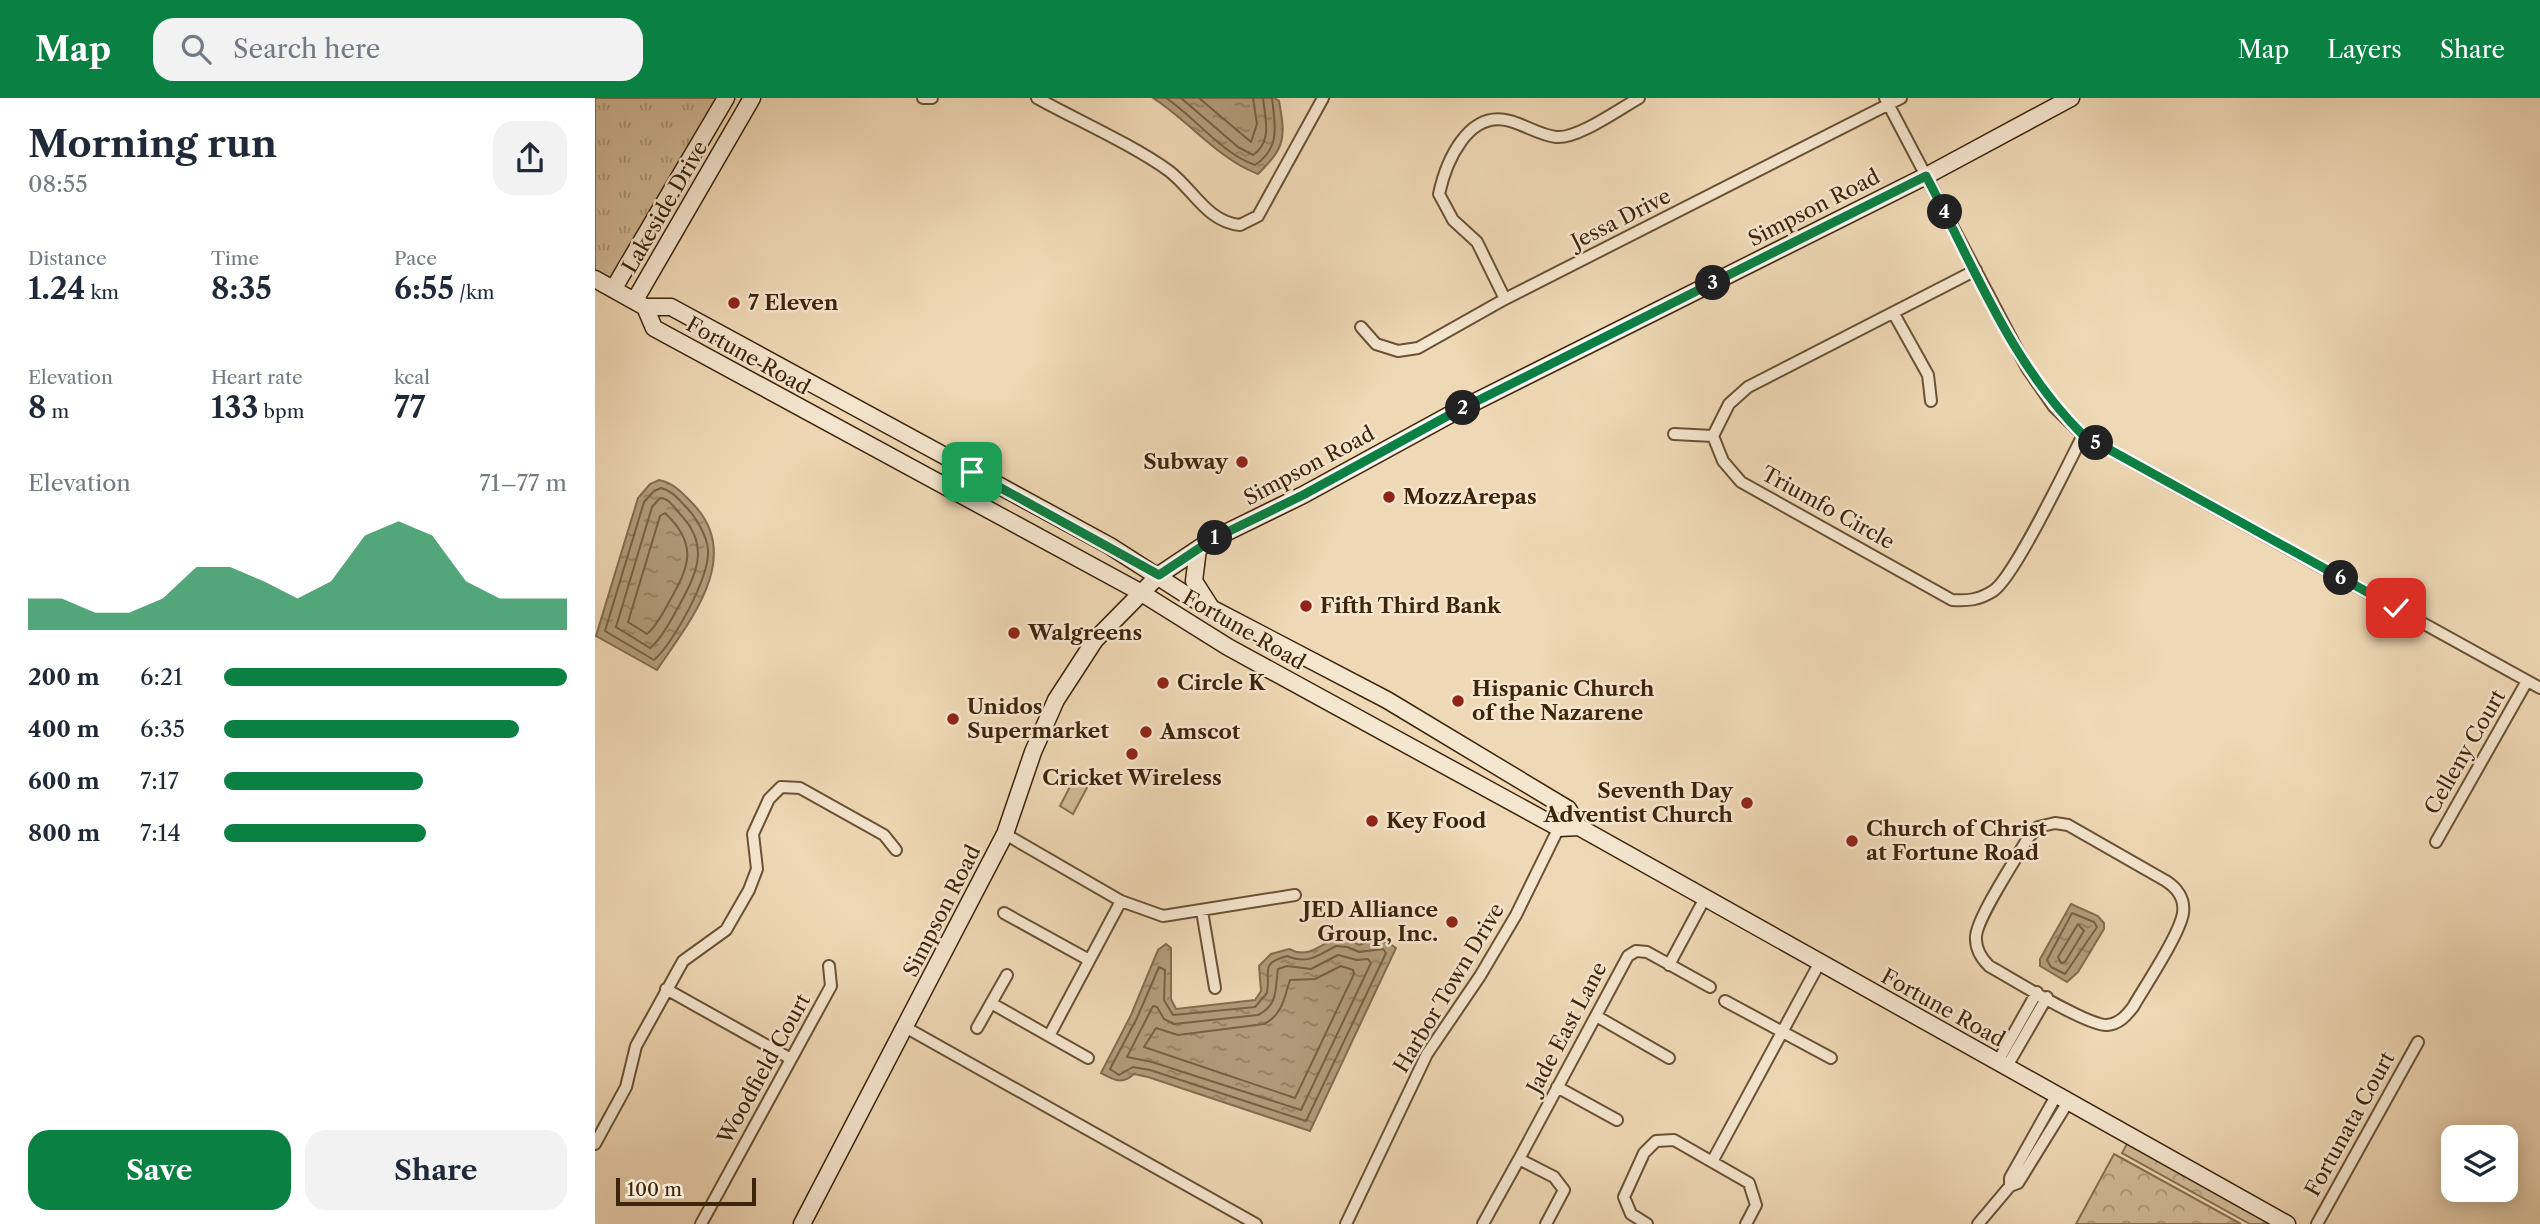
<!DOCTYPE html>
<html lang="en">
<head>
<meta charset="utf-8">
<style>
  :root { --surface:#fff; --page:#f2f2f3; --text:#1f2937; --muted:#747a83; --accent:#0b8043 }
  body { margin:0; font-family:"Libre Caslon Text",serif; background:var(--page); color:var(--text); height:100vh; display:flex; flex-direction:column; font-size:26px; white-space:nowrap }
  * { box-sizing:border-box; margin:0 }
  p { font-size:23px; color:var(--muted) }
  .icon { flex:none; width:38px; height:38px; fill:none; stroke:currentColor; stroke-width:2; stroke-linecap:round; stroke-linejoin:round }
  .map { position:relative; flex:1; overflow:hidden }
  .details { display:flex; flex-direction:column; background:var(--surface); width:595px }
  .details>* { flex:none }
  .fabs { position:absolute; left:1846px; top:1027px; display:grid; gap:14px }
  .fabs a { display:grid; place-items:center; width:77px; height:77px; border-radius:14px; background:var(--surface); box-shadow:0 4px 18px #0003; font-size:35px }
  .scale { position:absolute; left:21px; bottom:18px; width:140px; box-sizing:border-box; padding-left:7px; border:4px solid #3d250a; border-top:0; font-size:19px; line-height:24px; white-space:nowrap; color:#3d250a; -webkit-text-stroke:5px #f5e6cf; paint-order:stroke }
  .pin { position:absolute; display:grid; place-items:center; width:60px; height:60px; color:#fff; margin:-30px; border-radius:14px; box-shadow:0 4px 10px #0006 }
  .km { position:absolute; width:35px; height:35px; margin:-18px; border-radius:50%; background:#222; color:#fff; font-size:19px; line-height:35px; text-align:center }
  .round { display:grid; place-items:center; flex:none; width:74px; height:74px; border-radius:21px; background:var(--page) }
  .headline { display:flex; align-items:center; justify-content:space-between; height:119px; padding:0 28px }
  h1 { font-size:38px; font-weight:700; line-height:52px }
  .stats { display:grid; grid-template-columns:repeat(3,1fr); gap:10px; height:119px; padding:7px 28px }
  .stats div { display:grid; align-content:center }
  .stats b { font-size:30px; font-weight:700 }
  .stats small { font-size:19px; font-weight:400 }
  .stats p { font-size:19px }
  .chart { height:196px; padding:14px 28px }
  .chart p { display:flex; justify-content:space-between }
  .chart svg { width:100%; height:126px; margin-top:7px; fill:var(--accent); opacity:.7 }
  .cta { display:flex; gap:14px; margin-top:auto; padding:14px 28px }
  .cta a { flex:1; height:80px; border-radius:21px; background:var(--accent); color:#fff; font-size:28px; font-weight:700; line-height:80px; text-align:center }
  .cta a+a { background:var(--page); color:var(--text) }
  ul { padding:0 28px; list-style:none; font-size:23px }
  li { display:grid; grid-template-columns:112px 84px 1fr; align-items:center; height:52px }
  li i { height:18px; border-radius:9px; background:var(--accent) }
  header { display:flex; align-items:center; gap:42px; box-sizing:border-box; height:98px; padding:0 35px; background:var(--accent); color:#fff }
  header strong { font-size:33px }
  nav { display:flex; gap:38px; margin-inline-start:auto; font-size:24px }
  .search { width:490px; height:63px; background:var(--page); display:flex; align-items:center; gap:18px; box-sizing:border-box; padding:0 24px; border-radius:21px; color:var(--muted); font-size:26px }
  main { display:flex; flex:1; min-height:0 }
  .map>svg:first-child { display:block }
</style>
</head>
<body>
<header>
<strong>Map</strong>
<div class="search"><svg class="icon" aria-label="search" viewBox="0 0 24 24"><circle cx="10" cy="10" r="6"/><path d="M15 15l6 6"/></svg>Search here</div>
<nav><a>Map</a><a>Layers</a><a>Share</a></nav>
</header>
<main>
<section class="details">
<div class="headline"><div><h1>Morning run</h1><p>08:55</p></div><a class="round"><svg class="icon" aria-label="share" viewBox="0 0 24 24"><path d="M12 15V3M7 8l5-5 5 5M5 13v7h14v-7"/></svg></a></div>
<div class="stats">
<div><p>Distance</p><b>1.24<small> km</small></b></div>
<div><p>Time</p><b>8:35</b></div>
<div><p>Pace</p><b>6:55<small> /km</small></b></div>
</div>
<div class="stats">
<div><p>Elevation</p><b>8<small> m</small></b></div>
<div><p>Heart rate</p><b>133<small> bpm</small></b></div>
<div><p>kcal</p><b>77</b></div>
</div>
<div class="chart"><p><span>Elevation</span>71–77 m</p>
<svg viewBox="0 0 160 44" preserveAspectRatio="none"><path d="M0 44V33L10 33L20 38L30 38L40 33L50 22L60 22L70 27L80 33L90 27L100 11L110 6L120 11L130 27L140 33L150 33L160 33V44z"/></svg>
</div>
<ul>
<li><b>200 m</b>6:21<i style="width:100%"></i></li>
<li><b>400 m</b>6:35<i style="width:86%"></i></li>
<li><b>600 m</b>7:17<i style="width:58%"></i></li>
<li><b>800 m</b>7:14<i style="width:59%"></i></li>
</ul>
<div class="cta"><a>Save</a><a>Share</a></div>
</section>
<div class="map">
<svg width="1945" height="1126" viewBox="0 0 1945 1126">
  <defs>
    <pattern id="grass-tufts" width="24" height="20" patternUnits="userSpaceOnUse" patternTransform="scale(1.75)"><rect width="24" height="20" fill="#d1ba98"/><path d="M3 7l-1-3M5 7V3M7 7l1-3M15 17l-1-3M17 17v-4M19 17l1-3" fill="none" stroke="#ab977a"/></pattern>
    <pattern id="park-crowns" width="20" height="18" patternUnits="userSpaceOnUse" patternTransform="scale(1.75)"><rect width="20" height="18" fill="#d1ba98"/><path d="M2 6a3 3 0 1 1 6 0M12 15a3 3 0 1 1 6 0" fill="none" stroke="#ab977a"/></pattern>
    <pattern id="water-ripples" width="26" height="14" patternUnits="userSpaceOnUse" patternTransform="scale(1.75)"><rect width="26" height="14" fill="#b29b7b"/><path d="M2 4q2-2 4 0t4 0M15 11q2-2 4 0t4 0" fill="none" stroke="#927e63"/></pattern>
  </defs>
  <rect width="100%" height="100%" fill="#efd8b5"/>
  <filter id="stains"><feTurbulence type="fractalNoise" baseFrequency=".00286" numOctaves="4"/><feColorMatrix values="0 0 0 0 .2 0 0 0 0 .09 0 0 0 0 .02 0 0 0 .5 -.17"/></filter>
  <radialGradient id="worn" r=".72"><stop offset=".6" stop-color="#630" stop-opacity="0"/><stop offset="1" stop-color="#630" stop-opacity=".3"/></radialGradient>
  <!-- grass -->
  <path fill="url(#grass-tufts)" stroke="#877051" stroke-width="2" d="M 0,0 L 125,0 L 14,189 L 0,181 Z"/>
  <!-- park -->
  <path fill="url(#park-crowns)" stroke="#877051" stroke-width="2" d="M 1533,1044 L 1680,1126 L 1655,1126 L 1527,1055 Z
    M 1519,1056 L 1646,1126 L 1481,1126 Z"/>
  <!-- pitch -->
  <path fill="#d1ba98" stroke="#877051" stroke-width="2" d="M 480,679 L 494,686 L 478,716 L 465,708 Z"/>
  <!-- water -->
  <path fill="url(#water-ripples)" stroke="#836c4e" stroke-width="2" d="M 558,0 L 680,0 L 684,3 C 691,41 690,49 663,76 C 623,61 594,23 558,0 Z
    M 64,382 C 81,386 87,395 99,407 C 149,460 93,525 62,572 L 1,538 L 43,400 L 55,386 Z
    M 1476,806 L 1503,818 L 1509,825 L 1509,831 L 1483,874 L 1472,884 L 1445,868 L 1445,861 Z
    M 738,841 L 754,841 L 764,847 C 777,842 790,841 801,850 L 715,1033 L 553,979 L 539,976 C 527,987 519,982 506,975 L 536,917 L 563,852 L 571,846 L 576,850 L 576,901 L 581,911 L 660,902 L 666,893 L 664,868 L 676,856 L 694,851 C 711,860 722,850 738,841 Z"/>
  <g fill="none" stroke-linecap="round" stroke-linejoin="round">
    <!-- shore -->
    <path stroke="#786042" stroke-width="2" d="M 571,0 C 601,20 626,55 660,67 C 686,50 680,27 677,0
      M 586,0 L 643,49 L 658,57 C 678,43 670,21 668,0
      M 604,0 L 656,44 L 662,26 L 658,0
      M 66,390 C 78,393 83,401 91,409 C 101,419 112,438 113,452 C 115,478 79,545 59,562 L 10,533 L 49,404 L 59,393 Z
      M 65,400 C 74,400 79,409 85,416 C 118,450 99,480 80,515 C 74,526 65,543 55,550 L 21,529 L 57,409 Z
      M 70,415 C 104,447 94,469 74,504 C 68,515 61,529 52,536 L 33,524 L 65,418 Z
      M 1477,815 L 1499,824 L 1502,829 L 1470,876 L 1456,869 L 1452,862 Z
      M 1483,826 L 1489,833 L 1470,864 L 1466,865 L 1463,859 Z
      M 741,848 L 752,849 L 764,854 L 788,851 L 791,855 L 711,1023 L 555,972 L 538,969 L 524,977 L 515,971 L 542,920 L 564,869 L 570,872 L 569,902 L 578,917 L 660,909 L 672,895 C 676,872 664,866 692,858 C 713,867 723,857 741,848 Z
      M 743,857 L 762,862 L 773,861 L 776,865 L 706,1012 L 557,964 L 532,959 L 558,908 L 562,909 L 569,921 L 579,926 L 663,917 C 684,907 680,889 683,871 L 692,868 L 716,871 Z
      M 746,868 L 758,872 L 759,876 L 700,1000 L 549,949 L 561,930 L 583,937 L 669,926 C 688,916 689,900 695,882 L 720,881 Z"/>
    <defs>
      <path id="street" d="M 328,0 L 337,0
        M 442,0 C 482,22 538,47 574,73 C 598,91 612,124 645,127 L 663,118 L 728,0
        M 1290,0 L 1432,270 L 1459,309 L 1488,337 L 1945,590
        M 1381,172 L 1153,289 L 1134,306 L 1118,338 L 1128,363 L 1146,384 L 1357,502 C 1373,503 1384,502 1398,493 C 1419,480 1473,366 1488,337
        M 910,201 L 882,144 L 858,122 L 844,96 C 851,64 873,11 915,23 C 930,27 945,37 961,39 C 983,41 1024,11 1044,0
        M 1299,216 L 1333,277 L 1336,303
        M 766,229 L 781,246 L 803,253 L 823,250 L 910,201 L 1306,0
        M 1079,336 L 1118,338
        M 1460,725 L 1473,727 L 1571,783 C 1582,790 1590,801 1588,815 C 1585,836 1550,888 1538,909 C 1531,918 1524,926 1512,927 C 1492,928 1416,880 1394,868 C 1386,860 1380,850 1381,838 C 1383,818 1421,761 1433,740 L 1443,729 Z
        M 410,736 L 526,803 L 568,818 L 700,797
        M 1841,744 L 1932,583
        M 607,813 L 620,890
        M 409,815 L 494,862
        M 1074,867 L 1111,798
        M 71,891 L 196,961
        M 1130,903 L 1236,960
        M 396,905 L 454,938 L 526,803
        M 1001,918 L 1074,960
        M 310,929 L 661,1126
        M 382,930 L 412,877
        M 454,938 L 493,960
        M 1402,965 L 1442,894
        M 1411,970 L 1452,899
        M 962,989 L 1022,1022
        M 0,1046 L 31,989 L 41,948 L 88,863 L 131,832 L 154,792 L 162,771 L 158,736 L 174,701 L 186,689 L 205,690 L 289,737 L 301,752
        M 924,1061 L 1033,858 L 1041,853 L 1052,854 L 1115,889
        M 1118,1062 L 1225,864
        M 1415,1088 L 1415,1080 L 1461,998
        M 106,1126 L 236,888 L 234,868
        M 751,1126 L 832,956 L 885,878 L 921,817 L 973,711
        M 888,1126 L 924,1061 L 959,1079 L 969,1092 L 951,1126
        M 1052,1126 L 1036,1116 L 1029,1099 L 1049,1055 L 1061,1043 L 1079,1042 L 1154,1085 L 1161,1107 L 1151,1126
        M 1383,1126 L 1415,1088 L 1423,1085 L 1473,1004
        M 1722,1126 L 1823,944"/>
      <path id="secondary" d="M 0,181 L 50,209 L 76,209 L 515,448 L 593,498 L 792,602 L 973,711 L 984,729 L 1692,1126
        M 19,190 L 131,0
        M 40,202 L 157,0
        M 50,209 L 59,230 L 545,494 L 633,549 L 964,730 L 984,729
        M 603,451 L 599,483 L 615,508
        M 207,1126 L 410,736 L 438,654 L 461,602 L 500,542 L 564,477 L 618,441 L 708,397 L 858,315 L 1331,78 L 1476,0"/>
    </defs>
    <!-- street casing -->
    <use href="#street" stroke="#6a5235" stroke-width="14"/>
    <!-- secondary casing -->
    <use href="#secondary" stroke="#3d250a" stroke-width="19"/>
    <!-- street -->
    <use href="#street" stroke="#f5e6cf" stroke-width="10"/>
    <!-- secondary -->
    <use href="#secondary" stroke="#f5e6cf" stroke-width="16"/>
  </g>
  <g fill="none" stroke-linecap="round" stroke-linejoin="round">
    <defs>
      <path id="route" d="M 377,374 L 564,477 L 618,441 L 708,397 L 858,315 L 1331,78 C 1378,166 1416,266 1488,337 L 1801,510"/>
    </defs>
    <!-- route casing -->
    <use href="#route" stroke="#fff" stroke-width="14"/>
    <!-- route -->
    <use href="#route" stroke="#0b8043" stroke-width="9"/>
  </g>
  <!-- markers -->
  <g fill="#8f2418" stroke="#f5e6cf" stroke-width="2.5">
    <circle cx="139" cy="205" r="7"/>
    <circle cx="647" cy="364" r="7"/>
    <circle cx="794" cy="399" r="7"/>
    <circle cx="711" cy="508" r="7"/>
    <circle cx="419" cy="535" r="7"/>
    <circle cx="568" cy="585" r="7"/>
    <circle cx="863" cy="603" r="7"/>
    <circle cx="358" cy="621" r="7"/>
    <circle cx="551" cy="634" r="7"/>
    <circle cx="537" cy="656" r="7"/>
    <circle cx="1152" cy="705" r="7"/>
    <circle cx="777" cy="723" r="7"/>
    <circle cx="1257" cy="743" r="7"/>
    <circle cx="857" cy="824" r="7"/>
  </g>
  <g text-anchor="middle" stroke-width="5" stroke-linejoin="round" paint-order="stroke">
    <!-- street labels -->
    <g font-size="21" fill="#3d250a" stroke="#f5e6cf">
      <text transform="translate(70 109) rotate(-60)" y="7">Lakeside Drive</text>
      <text transform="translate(1219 110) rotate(-27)" y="7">Simpson Road</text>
      <text transform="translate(1026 121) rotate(-27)" y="7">Jessa Drive</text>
      <text transform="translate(153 258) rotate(29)" y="7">Fortune Road</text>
      <text transform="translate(714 368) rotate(-28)" y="7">Simpson Road</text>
      <text transform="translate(1233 410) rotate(29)" y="7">Triumfo Circle</text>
      <text transform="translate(649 532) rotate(30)" y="7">Fortune Road</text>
      <text transform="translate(1870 654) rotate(-60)" y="7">Celleny Court</text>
      <text transform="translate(347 813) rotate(-63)" y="7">Simpson Road</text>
      <text transform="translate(854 890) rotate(-59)" y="7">Harbor Town Drive</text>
      <text transform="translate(1348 910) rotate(29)" y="7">Fortune Road</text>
      <text transform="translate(972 930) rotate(-62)" y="7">Jade East Lane</text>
      <text transform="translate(169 971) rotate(-61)" y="7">Woodfield Court</text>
      <text transform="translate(1755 1026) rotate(-61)" y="7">Fortunata Court</text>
    </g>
    <!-- poi labels -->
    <g font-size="21" font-weight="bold" fill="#3d250a" stroke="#f5e6cf" text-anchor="start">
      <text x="153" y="212">7 Eleven</text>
      <text x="633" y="371" text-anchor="end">Subway</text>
      <text x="808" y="406">MozzArepas</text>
      <text x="725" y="515">Fifth Third Bank</text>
      <text x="433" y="542">Walgreens</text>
      <text x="582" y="592">Circle K</text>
      <text x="877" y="598">Hispanic Church<tspan x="877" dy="24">of the Nazarene</tspan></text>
      <text x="372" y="616">Unidos<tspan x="372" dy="24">Supermarket</tspan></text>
      <text x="565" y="641">Amscot</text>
      <text x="537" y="687" text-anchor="middle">Cricket Wireless</text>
      <text x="1138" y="700" text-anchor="end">Seventh Day<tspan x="1138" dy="24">Adventist Church</tspan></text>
      <text x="791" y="730">Key Food</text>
      <text x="1271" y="738">Church of Christ<tspan x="1271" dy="24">at Fortune Road</tspan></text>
      <text x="843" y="819" text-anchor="end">JED Alliance<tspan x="843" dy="24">Group, Inc.</tspan></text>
    </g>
  </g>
  <rect width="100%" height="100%" filter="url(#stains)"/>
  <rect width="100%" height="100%" fill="url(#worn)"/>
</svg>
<div class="fabs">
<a><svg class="icon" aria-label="layers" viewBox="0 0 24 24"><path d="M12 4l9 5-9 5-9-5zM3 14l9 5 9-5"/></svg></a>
</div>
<div class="scale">100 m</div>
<div class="pin" style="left:377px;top:374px;background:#1e9e55"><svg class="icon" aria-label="arrive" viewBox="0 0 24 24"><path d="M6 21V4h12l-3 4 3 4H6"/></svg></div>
<div class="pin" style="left:1801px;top:510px;background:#d93025"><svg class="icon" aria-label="check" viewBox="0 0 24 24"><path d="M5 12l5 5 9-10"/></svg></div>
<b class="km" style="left:620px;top:440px">1</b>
<b class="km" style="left:868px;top:310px">2</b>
<b class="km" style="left:1118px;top:185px">3</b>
<b class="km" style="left:1350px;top:114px">4</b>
<b class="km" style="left:1501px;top:345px">5</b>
<b class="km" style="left:1746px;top:480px">6</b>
</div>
</main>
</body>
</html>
